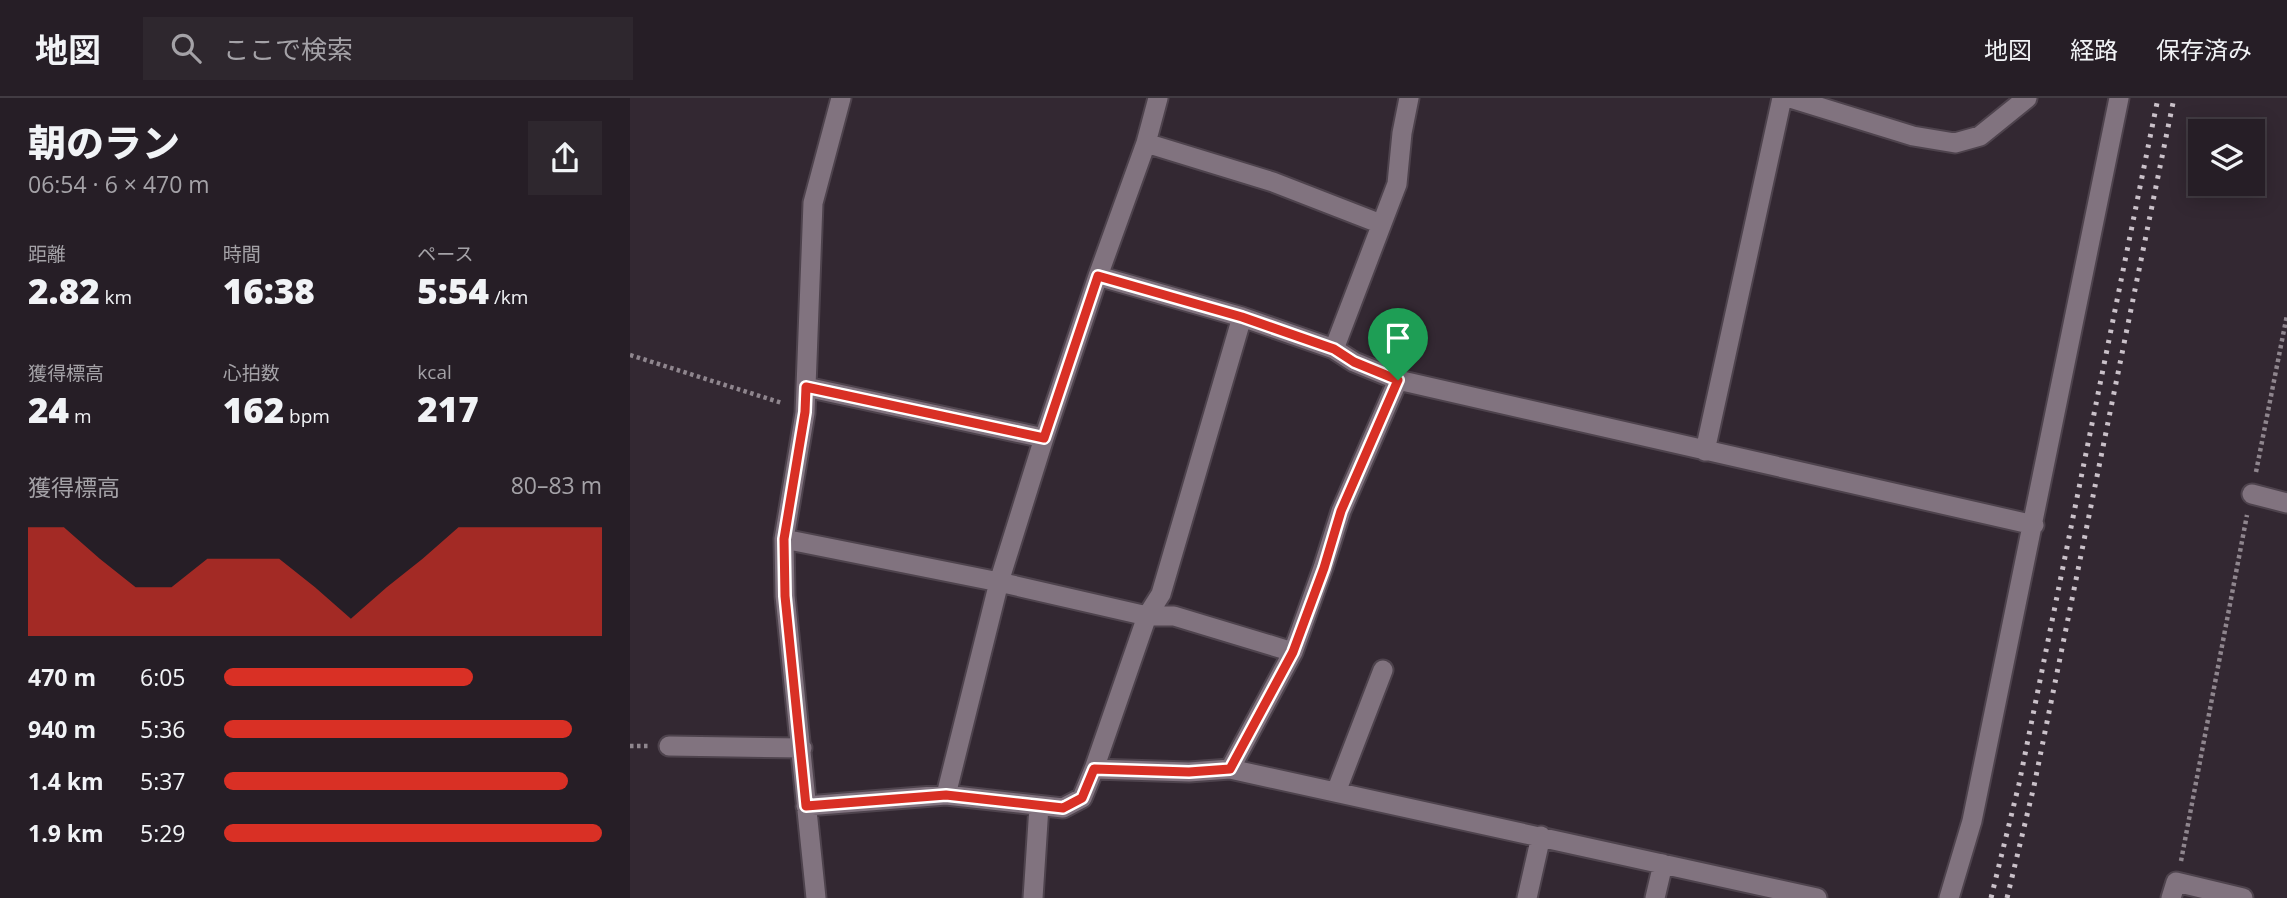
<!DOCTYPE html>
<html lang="ja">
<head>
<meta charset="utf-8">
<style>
  :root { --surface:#261e26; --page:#2e272e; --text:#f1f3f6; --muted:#a4a2a7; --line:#423c43; --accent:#d93025 }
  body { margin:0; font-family:"Open Sans","Noto Sans JP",sans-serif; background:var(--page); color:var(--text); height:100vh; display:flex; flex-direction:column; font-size:26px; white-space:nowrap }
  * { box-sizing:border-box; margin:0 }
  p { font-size:23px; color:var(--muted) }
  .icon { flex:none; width:38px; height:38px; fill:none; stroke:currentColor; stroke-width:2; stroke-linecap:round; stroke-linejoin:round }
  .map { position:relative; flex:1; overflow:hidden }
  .details { display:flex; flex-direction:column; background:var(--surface); width:630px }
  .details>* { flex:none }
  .buttons { position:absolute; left:1558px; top:21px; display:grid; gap:14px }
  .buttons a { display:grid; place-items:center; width:77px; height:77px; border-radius:0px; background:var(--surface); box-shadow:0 4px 18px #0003,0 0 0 2px var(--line); font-size:35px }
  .pin { position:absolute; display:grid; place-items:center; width:60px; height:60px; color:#fff; margin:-72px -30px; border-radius:50% 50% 50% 0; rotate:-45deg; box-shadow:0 0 7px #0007 }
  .pin .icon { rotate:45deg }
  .round { display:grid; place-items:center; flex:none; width:74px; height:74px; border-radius:0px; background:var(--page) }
  .summary { display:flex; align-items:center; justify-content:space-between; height:119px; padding:0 28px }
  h1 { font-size:38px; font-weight:800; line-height:52px }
  .stats { display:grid; grid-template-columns:repeat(3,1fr); gap:10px; height:119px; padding:7px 28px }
  .stats div { display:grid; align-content:center }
  .stats b { font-size:35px; font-weight:800 }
  .stats small { font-size:19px; font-weight:400 }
  .stats p { font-size:19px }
  .chart { height:196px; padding:14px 28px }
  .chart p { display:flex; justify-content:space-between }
  .chart svg { width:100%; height:126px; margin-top:7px; fill:var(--accent); opacity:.7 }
  ul { padding:0 28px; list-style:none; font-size:23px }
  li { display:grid; grid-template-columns:112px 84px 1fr; align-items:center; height:52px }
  li i { height:18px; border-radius:9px; background:var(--accent) }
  header { display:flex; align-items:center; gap:42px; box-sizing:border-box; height:98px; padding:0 35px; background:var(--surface); border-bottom:2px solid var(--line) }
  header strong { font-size:33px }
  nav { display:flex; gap:38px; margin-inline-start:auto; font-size:24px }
  .search { width:490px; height:63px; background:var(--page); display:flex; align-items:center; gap:18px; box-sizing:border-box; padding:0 24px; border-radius:0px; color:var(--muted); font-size:26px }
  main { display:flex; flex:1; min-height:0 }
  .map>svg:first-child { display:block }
</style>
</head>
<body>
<header>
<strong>地図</strong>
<div class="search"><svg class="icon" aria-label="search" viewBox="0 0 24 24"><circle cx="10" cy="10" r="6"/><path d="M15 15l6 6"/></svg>ここで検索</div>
<nav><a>地図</a><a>経路</a><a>保存済み</a></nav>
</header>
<main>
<section class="details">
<div class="summary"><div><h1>朝のラン</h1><p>06:54 · 6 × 470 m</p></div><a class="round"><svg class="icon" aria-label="share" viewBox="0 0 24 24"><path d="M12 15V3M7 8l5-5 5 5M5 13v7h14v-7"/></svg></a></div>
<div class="stats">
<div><p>距離</p><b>2.82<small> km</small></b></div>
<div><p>時間</p><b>16:38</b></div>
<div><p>ペース</p><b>5:54<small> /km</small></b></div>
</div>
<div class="stats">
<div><p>獲得標高</p><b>24<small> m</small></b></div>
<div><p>心拍数</p><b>162<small> bpm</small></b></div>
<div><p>kcal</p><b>217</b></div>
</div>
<div class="chart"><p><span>獲得標高</span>80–83 m</p>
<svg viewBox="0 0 160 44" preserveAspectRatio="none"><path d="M0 44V6L10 6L20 17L30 27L40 27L50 17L60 17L70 17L80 27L90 38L100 27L110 17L120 6L130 6L140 6L150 6L160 6V44z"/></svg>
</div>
<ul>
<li><b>470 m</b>6:05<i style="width:66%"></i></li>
<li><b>940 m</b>5:36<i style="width:92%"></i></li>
<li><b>1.4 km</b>5:37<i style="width:91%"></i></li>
<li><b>1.9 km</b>5:29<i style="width:100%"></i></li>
</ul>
</section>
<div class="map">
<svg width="1657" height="800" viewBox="0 0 1657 800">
  <rect width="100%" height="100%" fill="#332832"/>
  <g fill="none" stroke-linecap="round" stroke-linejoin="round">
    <defs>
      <path id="minor" d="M 1160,0 L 1283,38 L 1325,45 L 1350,38 L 1397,0
        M 516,45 L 643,84 L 751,126
        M 468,178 L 612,219 L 704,251 L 724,264 L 768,282 L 1404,427
        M 704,251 L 767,86 L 772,35 L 779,0
        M 176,289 L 414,340
        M 1075,353 L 1152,0
        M 1622,396 L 1657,405
        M 154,441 L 369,484 L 517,518 L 544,518 L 663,554
        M 39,648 L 172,650
        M 464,671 L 517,518 L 531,496 L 612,219
        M 600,671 L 663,554 L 693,470 L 711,413 L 768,282
        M 706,694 L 753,572
        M 316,697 L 369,484 L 414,340 L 468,178 L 516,45 L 528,0
        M 176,708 L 316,697 L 433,710 L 452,700 L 464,671 L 559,674 L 600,671 L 1187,800
        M 186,800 L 155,498 L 154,441 L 175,315 L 183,105 L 211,0
        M 403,800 L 409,708
        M 897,800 L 911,738
        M 1025,800 L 1033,766
        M 1319,800 L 1342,723 L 1489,0
        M 1541,800 L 1546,784 L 1613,800"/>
    </defs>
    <!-- minor casing -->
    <use href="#minor" stroke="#4e434d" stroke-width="23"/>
    <!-- path -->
    <path stroke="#8f868e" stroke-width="4.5" stroke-dasharray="3.5 3.5" stroke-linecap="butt" d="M 0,257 L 152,305
      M 1626,374 L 1657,217
      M 0,648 L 18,648
      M 1551,763 L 1617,417"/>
    <!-- minor -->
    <use href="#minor" stroke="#81737f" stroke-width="19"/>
    <!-- rail -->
    <path stroke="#cac1c9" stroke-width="5" stroke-dasharray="3.5 7" stroke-linecap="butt" d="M 1361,800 L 1389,686 L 1528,0
      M 1377,800 L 1404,688 L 1544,0"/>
  </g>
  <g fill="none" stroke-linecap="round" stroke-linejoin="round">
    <defs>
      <path id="route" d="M 468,178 L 612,219 L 704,251 L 724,264 L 768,282 L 711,413 L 694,470 L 663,554 L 600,671 L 559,674 L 464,671 L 452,700 L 433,710 L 316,697 L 176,708 L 155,498 L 154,441 L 175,314 L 176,289 L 414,340 Z"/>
    </defs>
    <!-- route casing -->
    <use href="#route" stroke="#fff" stroke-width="14"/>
    <!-- route -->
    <use href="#route" stroke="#d93025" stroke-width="9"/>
  </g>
</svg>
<div class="buttons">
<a><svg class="icon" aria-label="layers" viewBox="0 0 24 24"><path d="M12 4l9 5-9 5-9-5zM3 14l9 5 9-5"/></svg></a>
</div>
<div class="pin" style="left:768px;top:282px;background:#1e9e55"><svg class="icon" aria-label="arrive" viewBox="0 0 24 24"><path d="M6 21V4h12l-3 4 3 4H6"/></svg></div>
</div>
</main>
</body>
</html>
